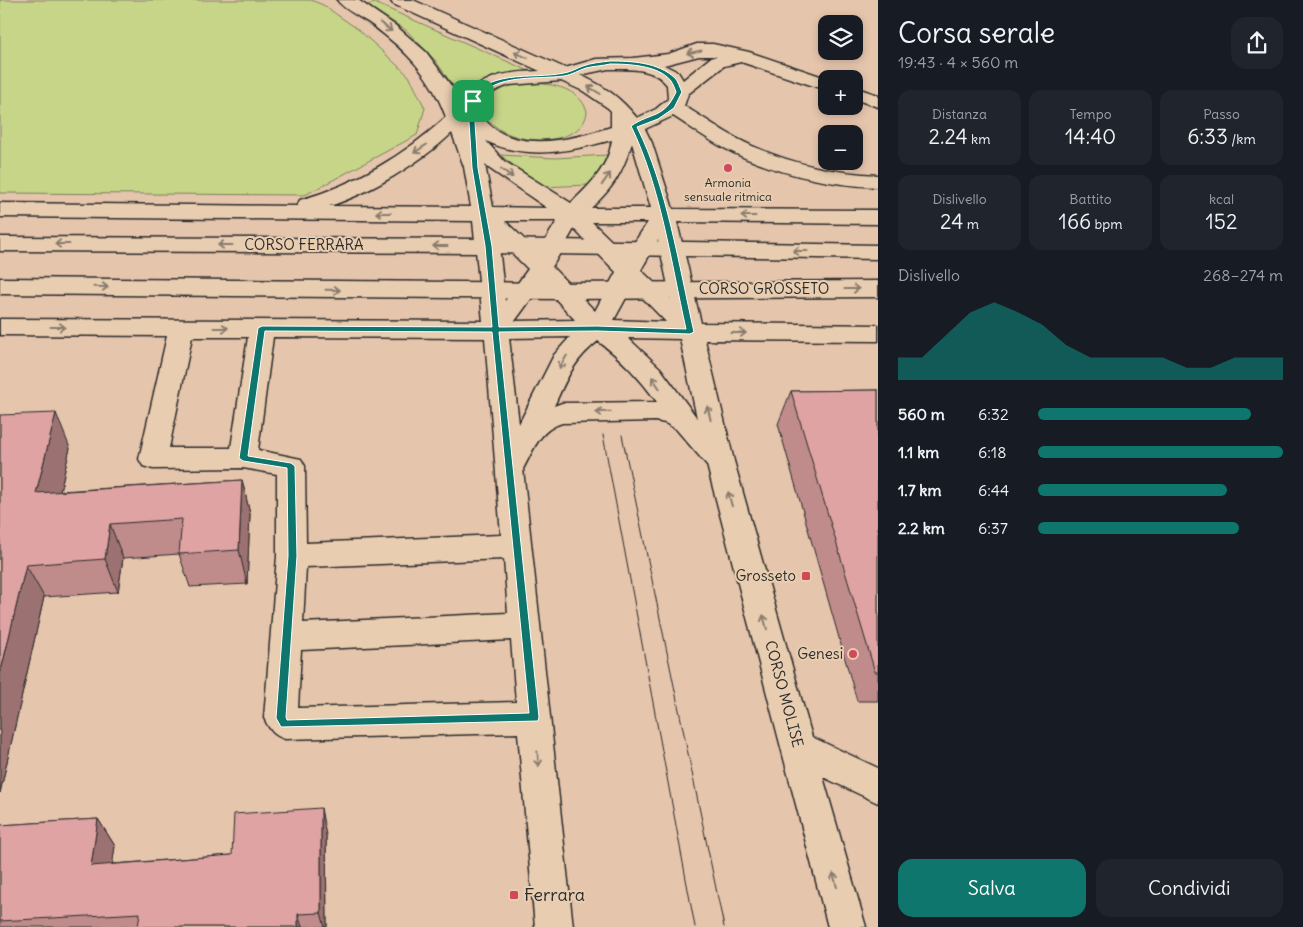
<!DOCTYPE html>
<html lang="it">
<head>
<meta charset="utf-8">
<style>
  :root { --surface:#171b24; --page:#20242c; --text:#f1f3f6; --muted:#9ea1a6; --accent:#0f766e }
  body { margin:0; font-family:Delius,sans-serif; background:var(--page); color:var(--text); height:100vh; display:flex; flex-direction:column; font-size:19px; white-space:nowrap }
  * { box-sizing:border-box; margin:0 }
  p { font-size:16px; color:var(--muted) }
  .icon { flex:none; width:28px; height:28px; fill:none; stroke:currentColor; stroke-width:2; stroke-linecap:round; stroke-linejoin:round }
  .map { position:relative; flex:1; overflow:hidden }
  .side { display:flex; flex-direction:column; background:var(--surface); width:425px }
  .side>* { flex:none }
  .buttons { position:absolute; left:818px; top:15px; display:grid; gap:10px }
  .buttons a { display:grid; place-items:center; width:45px; height:45px; border-radius:10px; background:var(--surface); box-shadow:0 2px 8px #0003; font-size:25px }
  .pin { position:absolute; display:grid; place-items:center; width:42px; height:42px; color:#fff; margin:-21px; border-radius:10px; box-shadow:0 2px 8px #0006 }
  .round { display:grid; place-items:center; flex:none; width:52px; height:52px; border-radius:15px; background:var(--page) }
  .summary { display:flex; align-items:center; justify-content:space-between; height:85px; padding:0 20px }
  h1 { font-size:28px; font-weight:600; line-height:38px }
  .stats { display:grid; grid-template-columns:repeat(3,1fr); gap:8px; height:85px; padding:5px 20px }
  .stats div { display:grid; align-content:center; border-radius:12px; background:var(--page); text-align:center }
  .stats b { font-size:21px; font-weight:600 }
  .stats small { font-size:14px; font-weight:400 }
  .stats p { font-size:14px }
  .chart { height:140px; padding:10px 20px }
  .chart p { display:flex; justify-content:space-between }
  .chart svg { width:100%; height:90px; margin-top:5px; fill:var(--accent); opacity:.7 }
  .primary-button { display:flex; gap:10px; margin-top:auto; padding:10px 20px }
  .primary-button a { flex:1; height:58px; border-radius:15px; background:var(--accent); color:#fff; font-size:20px; font-weight:600; line-height:58px; text-align:center }
  .primary-button a+a { background:var(--page); color:var(--text) }
  ul { padding:0 20px; list-style:none; font-size:16px }
  li { display:grid; grid-template-columns:80px 60px 1fr; align-items:center; height:38px }
  li i { height:12px; border-radius:6px; background:var(--accent) }
  main { display:flex; flex:1; min-height:0 }
  .map>svg:first-child { display:block }
</style>
</head>
<body>
<main>
<div class="map">
<svg width="878" height="927" viewBox="0 0 878 927">
  <rect width="100%" height="100%" fill="#e6c5ad"/>
  <filter id="ink" filterUnits="userSpaceOnUse"><feTurbulence type="fractalNoise" baseFrequency=".02" numOctaves="2"/><feDisplacementMap in="SourceGraphic" scale="10" xChannelSelector="R" yChannelSelector="G"/><feConvolveMatrix kernelMatrix="1 2 1 2 8 2 1 2 1" color-interpolation-filters="sRGB"/></filter>
  <g filter="url(#ink)">
    <!-- green -->
    <path fill="#c7d589" stroke="#79805a" d="M 0,0 L 311,0 L 323,5 L 359,30 L 409,76 L 425,108 L 417,135 L 305,195 L 0,193 Z
      M 375,3 L 529,71 C 500,74 483,78 460,96 L 435,60 L 407,31 L 367,5 Z
      M 532,83 C 553,84 579,88 587,111 C 585,151 494,148 484,110 C 489,88 512,84 532,83 Z
      M 500,155 L 555,158 L 608,155 L 598,177 L 588,185 L 542,187 Z"/>
    <g fill="none" stroke-linecap="round" stroke-linejoin="round">
      <defs>
        <path id="minor" d="M 337,0 L 358,0 L 396,26 L 426,52 L 452,87 L 465,99 C 482,74 512,72 540,71 L 393,4 L 390,0 L 413,0 L 565,68 L 596,59 L 633,58 L 668,54 L 697,44 L 713,44 L 749,52 L 829,79 L 826,79 L 826,90 L 741,62 L 724,66 L 688,94 L 684,106 C 701,116 718,128 736,138 C 780,161 829,173 878,175 L 878,187 C 825,185 769,172 722,147 C 705,138 689,126 673,116 L 645,129 L 652,143 L 673,209 L 878,210 L 878,224 L 677,222 L 701,323 L 878,325 L 878,341 L 705,340 L 734,461 L 812,737 L 878,768 L 878,803 L 823,777 L 866,927 L 828,927 L 707,465 L 676,429 L 665,423 L 655,421 L 562,423 C 539,430 534,449 523,469 L 573,927 L 535,927 L 518,733 L 285,739 C 273,735 270,730 264,718 L 277,556 L 277,474 L 243,468 L 153,469 L 143,466 L 139,459 L 167,336 L 0,335 L 0,319 L 483,321 L 473,221 L 0,217 L 0,203 L 297,206 L 300,200 C 354,185 405,155 446,117 C 431,76 407,51 372,25 C 361,17 344,10 337,0 ZM 699,56 L 717,56 L 710,58 L 683,80 L 678,72 L 664,65 ZM 608,69 C 628,69 654,67 667,85 L 668,99 L 656,109 L 637,118 C 620,97 604,86 580,75 ZM 561,81 L 583,91 L 608,108 L 611,111 L 611,127 C 571,140 510,156 481,115 L 485,98 L 494,91 L 509,85 ZM 452,133 L 464,167 L 471,207 L 329,206 C 367,195 423,161 452,133 ZM 612,140 C 608,168 590,185 571,203 L 504,161 L 486,141 C 527,161 570,151 612,140 ZM 632,143 L 651,208 L 591,208 C 614,187 622,173 632,143 ZM 485,165 L 490,169 L 547,208 L 493,207 ZM 505,221 L 557,221 L 538,252 ZM 592,222 L 648,222 L 626,255 ZM 574,229 L 616,272 L 595,311 L 552,267 ZM 498,239 L 528,269 L 505,301 L 499,246 ZM 658,240 L 671,299 L 641,270 ZM 542,284 L 575,320 L 515,321 ZM 632,287 L 666,322 L 614,320 ZM 192,337 L 248,337 L 231,448 L 169,448 ZM 273,337 L 485,338 L 501,535 L 306,543 L 305,466 L 301,459 L 258,450 ZM 570,337 L 554,355 L 519,424 L 509,338 ZM 628,338 L 680,339 L 697,418 L 660,368 ZM 598,341 C 621,358 640,378 657,402 L 562,403 L 554,406 C 567,378 573,361 598,341 ZM 504,559 L 508,613 L 303,623 L 306,567 ZM 511,640 L 516,702 L 298,708 L 301,650 Z
          M 854,87 L 878,95 L 878,107 L 854,99 Z"/>
        <path id="major" d="M 0,237 L 488,239 L 878,245 L 878,259 L 488,253 L 0,251 Z
          M 0,278 L 560,283 L 878,281 L 878,297 L 560,299 L 0,294 Z"/>
      </defs>
      <!-- minor casing -->
      <use href="#minor" stroke="#2b2b2b" stroke-width="3"/>
      <!-- major casing -->
      <use href="#major" stroke="#2b2b2b" stroke-width="3"/>
      <!-- minor -->
      <use href="#minor" fill="#e8cdb0" fill-rule="evenodd"/>
      <!-- major -->
      <use href="#major" fill="#e8cdb0" fill-rule="evenodd"/>
      <!-- tram -->
      <path stroke="#2b2b2b" stroke-width="1" d="M 603,435 L 695,927
        M 622,435 L 724,927"/>
    </g>
    <!-- wall -->
    <path fill="#bf8c8b" stroke="#2b2b2b" d="M 878,390 L 878,701 L 857,701 L 778,424 L 791,391 Z
      M 0,415 L 70,448 L 60,491 L 242,480 L 250,514 L 247,584 L 190,587 L 179,554 L 123,558 L 118,592 L 44,597 L 0,793 Z
      M 98,819 L 115,846 L 112,864 L 232,855 L 326,835 L 327,927 L 0,927 L 0,825 Z"/>
    <!-- shaded-wall -->
    <path fill="#9b7271" stroke="#2b2b2b" d="M 56,413 L 70,448 L 52,527 L 36,493 Z
      M 242,480 L 250,514 L 247,584 L 239,550 Z
      M 110,524 L 123,558 L 118,592 L 105,559 Z
      M 26,565 L 44,597 L 0,793 L 0,675 Z
      M 321,808 L 326,835 L 327,927 L 325,927 L 321,913 Z
      M 98,819 L 115,846 L 109,890 L 91,866 Z
      M 298,914 L 302,927 L 298,927 Z"/>
    <!-- building -->
    <path fill="#dea3a2" stroke="#2b2b2b" d="M 878,390 L 878,672 L 875,672 L 791,391 Z
      M 56,413 L 36,493 L 242,480 L 239,550 L 179,554 L 182,519 L 110,524 L 105,559 L 26,565 L 0,675 L 0,415 Z
      M 321,808 L 321,913 L 298,914 L 298,927 L 138,927 L 140,913 L 0,921 L 0,825 L 98,819 L 91,866 L 232,855 L 234,814 Z"/>
    <!-- one-way arrows -->
    <defs><path id="oneway-shaft" d="M-6 0H5M1.5-3L5.5 0L1.5 3" fill="none" stroke-width="1.6" stroke-linecap="round" stroke-linejoin="round" transform="scale(1.25)"/></defs>
    <g stroke="#8a7c6e">
      <use href="#oneway-shaft" transform="translate(386 27) rotate(36)"/>
      <use href="#oneway-shaft" transform="translate(694 52) rotate(168)"/>
      <use href="#oneway-shaft" transform="translate(521 55) rotate(-156)"/>
      <use href="#oneway-shaft" transform="translate(594 90) rotate(-149)"/>
      <use href="#oneway-shaft" transform="translate(420 149) rotate(147)"/>
      <use href="#oneway-shaft" transform="translate(507 173) rotate(36)"/>
      <use href="#oneway-shaft" transform="translate(606 179) rotate(-55)"/>
      <use href="#oneway-shaft" transform="translate(383 213) rotate(-180)"/>
      <use href="#oneway-shaft" transform="translate(748 216) rotate(-180)"/>
      <use href="#oneway-shaft" transform="translate(62 244) rotate(-180)"/>
      <use href="#oneway-shaft" transform="translate(225 245) rotate(-180)"/>
      <use href="#oneway-shaft" transform="translate(440 246) rotate(-180)"/>
      <use href="#oneway-shaft" transform="translate(800 251) rotate(-180)"/>
      <use href="#oneway-shaft" transform="translate(101 287) rotate(1)"/>
      <use href="#oneway-shaft" transform="translate(852 289)"/>
      <use href="#oneway-shaft" transform="translate(333 290) rotate(1)"/>
      <use href="#oneway-shaft" transform="translate(58 327)"/>
      <use href="#oneway-shaft" transform="translate(221 328)"/>
      <use href="#oneway-shaft" transform="translate(739 333)"/>
      <use href="#oneway-shaft" transform="translate(563 362) rotate(121)"/>
      <use href="#oneway-shaft" transform="translate(656 383) rotate(-124)"/>
      <use href="#oneway-shaft" transform="translate(603 412) rotate(179)"/>
      <use href="#oneway-shaft" transform="translate(709 413) rotate(-103)"/>
      <use href="#oneway-shaft" transform="translate(730 499) rotate(-105)"/>
      <use href="#oneway-shaft" transform="translate(765 622) rotate(-105)"/>
      <use href="#oneway-shaft" transform="translate(538 759) rotate(85)"/>
      <use href="#oneway-shaft" transform="translate(835 880) rotate(-105)"/>
    </g>
  </g>
  <!-- route -->
  <path fill="#0f766e" stroke="#fff" fill-rule="evenodd" d="M 610,61 C 631,61 658,62 675,78 C 678,81 680,88 682,92 L 674,108 L 658,119 L 637,127 C 667,187 679,266 694,332 L 690,334 L 597,331 L 499,332 L 539,717 L 538,721 L 281,727 L 276,718 L 288,556 L 287,468 L 243,461 L 239,458 L 258,328 L 262,326 L 492,327 L 485,246 L 472,168 L 468,107 C 482,67 532,80 564,73 C 571,72 577,68 583,66 C 591,63 601,62 610,61 ZM 610,64 C 627,64 659,65 671,81 C 673,84 675,89 676,92 C 664,119 651,112 631,126 C 661,188 671,262 686,329 L 597,326 L 499,327 L 492,246 L 478,168 L 474,107 C 486,72 535,80 564,76 C 572,75 579,70 586,68 C 594,66 602,66 610,64 ZM 265,331 L 492,332 L 529,713 L 287,720 L 286,717 L 297,556 L 295,466 L 291,463 L 248,456 Z"/>
  <!-- markers -->
  <g fill="#d1495b" stroke="#e8cdb0" stroke-width="2">
    <circle cx="728" cy="168" r="5"/>
    <rect x="801" y="571" width="10" height="10" rx="2.5"/>
    <circle cx="853" cy="654" r="5"/>
    <rect x="509" y="890" width="10" height="10" rx="2.5"/>
  </g>
  <g text-anchor="middle" stroke-width="4" stroke-linejoin="round" paint-order="stroke">
    <!-- far-poi labels -->
    <g font-size="12" fill="#2b2b2b" stroke="#e8cdb0">
      <text x="728" y="187">Armonia<tspan x="728" dy="14">sensuale ritmica</tspan></text>
    </g>
    <!-- street labels -->
    <g font-size="15" fill="#2b2b2b" stroke="#e8cdb0">
      <text x="304" y="250">CORSO FERRARA</text>
      <text x="764" y="294">CORSO GROSSETO</text>
      <text transform="translate(784 694) rotate(75)" y="5">CORSO MOLISE</text>
    </g>
    <!-- poi labels -->
    <g font-size="15" fill="#2b2b2b" stroke="#e8cdb0" text-anchor="end">
      <text x="796" y="581">Grosseto</text>
      <text x="843" y="659">Genesi</text>
    </g>
    <!-- near-poi labels -->
    <g font-size="18" fill="#2b2b2b" stroke="#e8cdb0" text-anchor="start">
      <text x="524" y="901">Ferrara</text>
    </g>
  </g>
</svg>
<div class="buttons">
<a><svg class="icon" aria-label="layers" viewBox="0 0 24 24"><path d="M12 4l9 5-9 5-9-5zM3 14l9 5 9-5"/></svg></a>
<a>+</a>
<a>−</a>
</div>
<div class="pin" style="left:473px;top:101px;background:#1e9e55"><svg class="icon" aria-label="arrive" viewBox="0 0 24 24"><path d="M6 21V4h12l-3 4 3 4H6"/></svg></div>
</div>
<section class="side">
<div class="summary"><div><h1>Corsa serale</h1><p>19:43 · 4 × 560 m</p></div><a class="round"><svg class="icon" aria-label="share" viewBox="0 0 24 24"><path d="M12 15V3M7 8l5-5 5 5M5 13v7h14v-7"/></svg></a></div>
<div class="stats">
<div><p>Distanza</p><b>2.24<small> km</small></b></div>
<div><p>Tempo</p><b>14:40</b></div>
<div><p>Passo</p><b>6:33<small> /km</small></b></div>
</div>
<div class="stats">
<div><p>Dislivello</p><b>24<small> m</small></b></div>
<div><p>Battito</p><b>166<small> bpm</small></b></div>
<div><p>kcal</p><b>152</b></div>
</div>
<div class="chart"><p><span>Dislivello</span>268–274 m</p>
<svg viewBox="0 0 160 44" preserveAspectRatio="none"><path d="M0 44V33L10 33L20 22L30 11L40 6L50 11L60 17L70 27L80 33L90 33L100 33L110 33L120 38L130 38L140 33L150 33L160 33V44z"/></svg>
</div>
<ul>
<li><b>560 m</b>6:32<i style="width:87%"></i></li>
<li><b>1.1 km</b>6:18<i style="width:100%"></i></li>
<li><b>1.7 km</b>6:44<i style="width:77%"></i></li>
<li><b>2.2 km</b>6:37<i style="width:82%"></i></li>
</ul>
<div class="primary-button"><a>Salva</a><a>Condividi</a></div>
</section>
</main>
</body>
</html>
